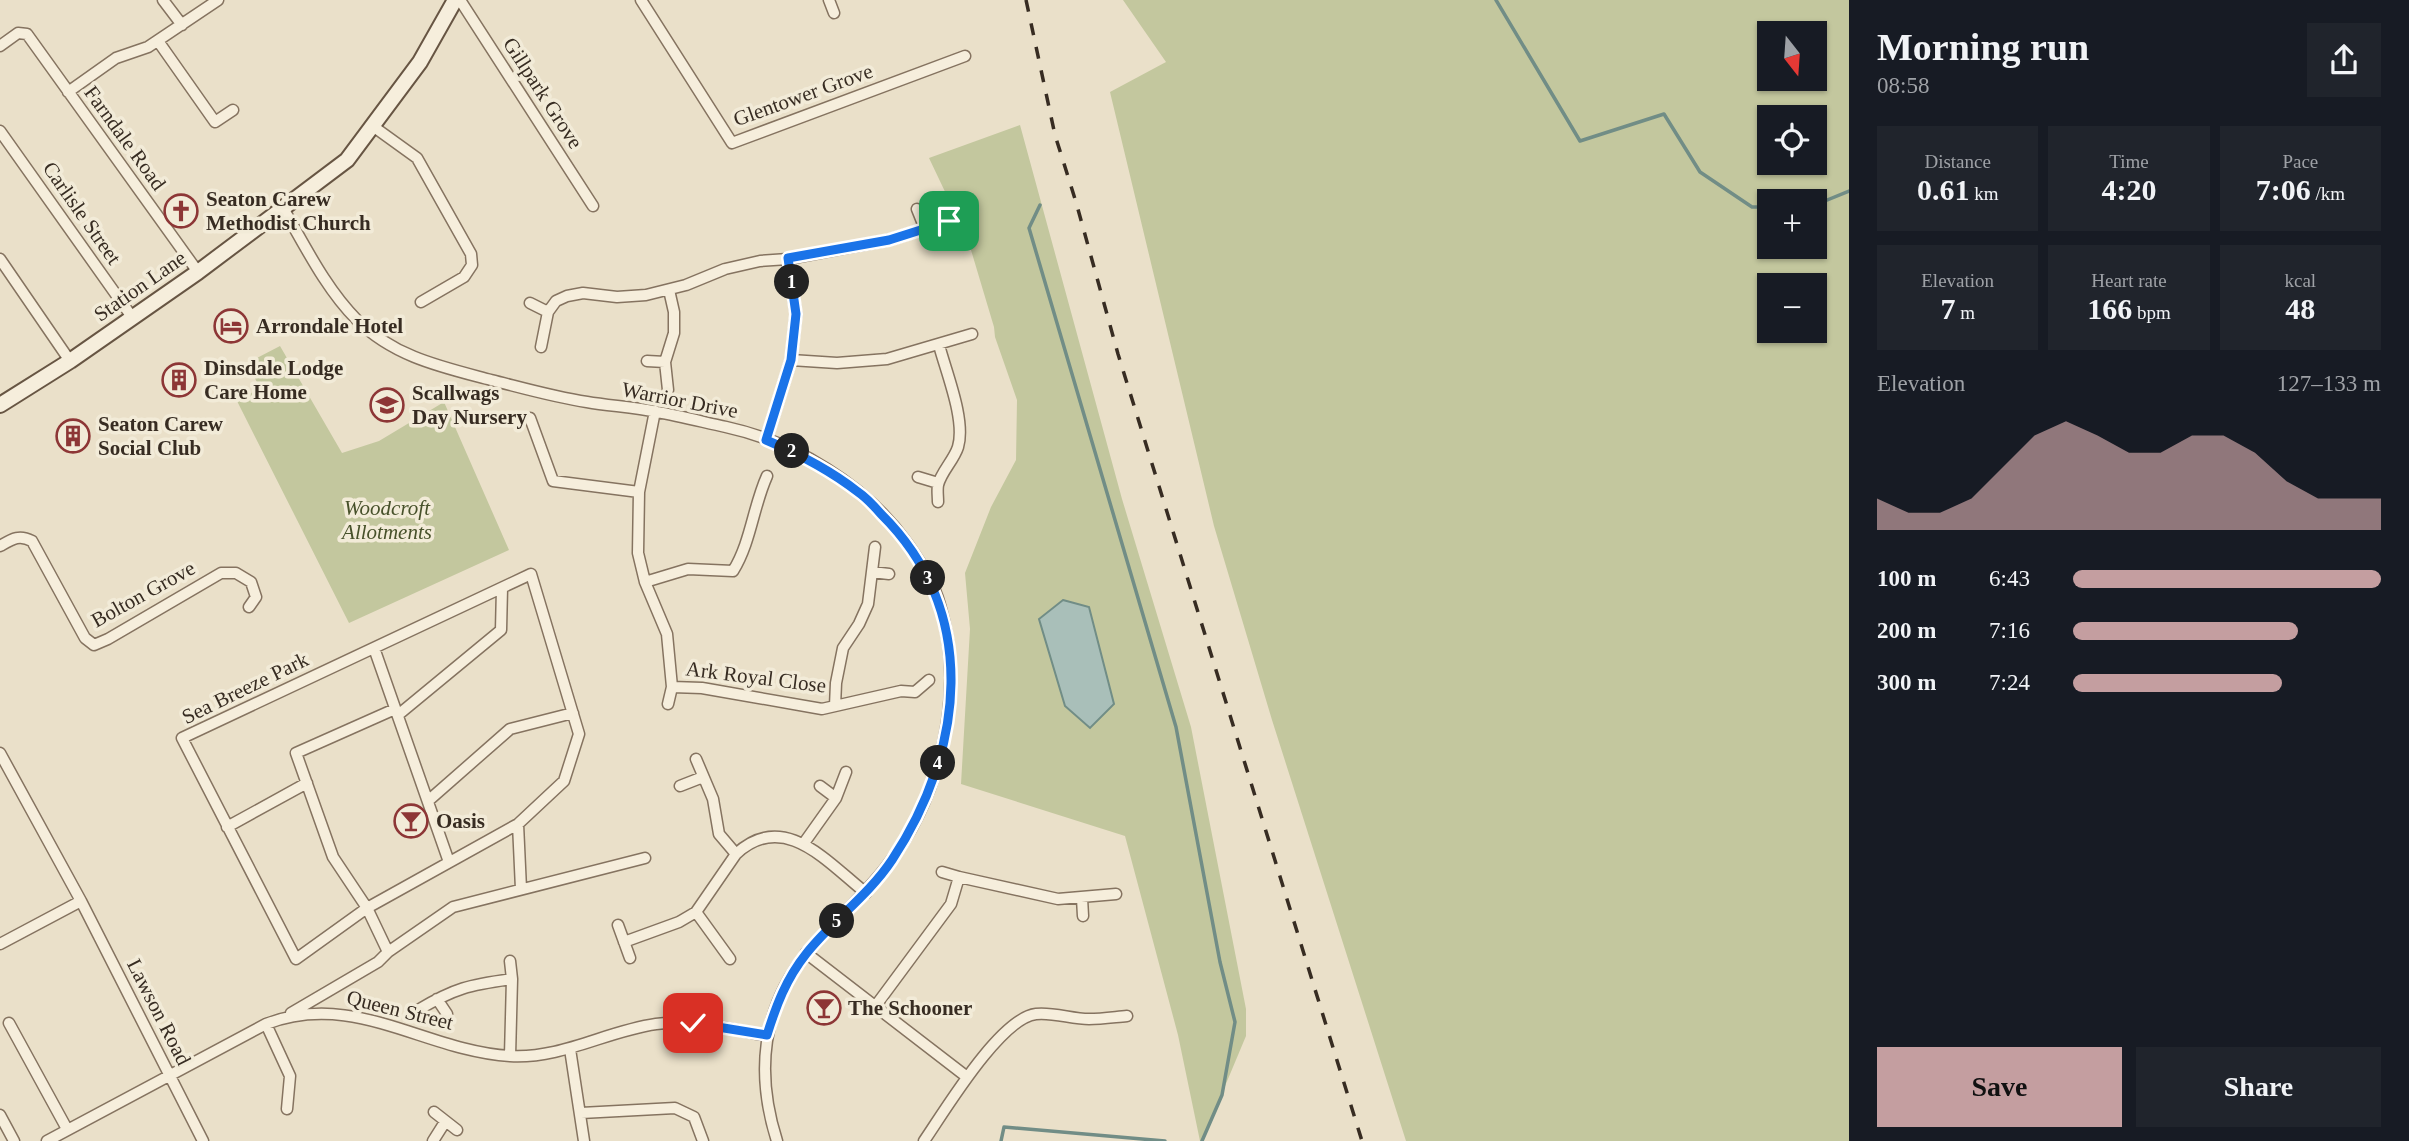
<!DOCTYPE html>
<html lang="en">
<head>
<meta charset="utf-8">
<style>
  :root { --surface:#171b24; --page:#20242c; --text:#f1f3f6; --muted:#9ea1a6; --accent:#c49ea0 }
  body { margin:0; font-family:"Times New Roman",serif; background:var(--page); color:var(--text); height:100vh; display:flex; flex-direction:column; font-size:26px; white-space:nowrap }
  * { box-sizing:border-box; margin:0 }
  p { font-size:23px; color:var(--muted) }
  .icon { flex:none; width:38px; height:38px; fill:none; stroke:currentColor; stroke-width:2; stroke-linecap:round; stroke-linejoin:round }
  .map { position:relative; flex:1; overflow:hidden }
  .details { display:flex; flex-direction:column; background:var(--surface); width:560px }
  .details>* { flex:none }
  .needle { width:46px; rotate:163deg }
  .fabs { position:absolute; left:1757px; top:21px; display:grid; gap:14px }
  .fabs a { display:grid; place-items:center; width:70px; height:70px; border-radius:0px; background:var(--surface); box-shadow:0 2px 5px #0004; font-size:35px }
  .pin { position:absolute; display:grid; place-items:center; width:60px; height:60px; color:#fff; margin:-30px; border-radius:14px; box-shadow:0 4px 10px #0006 }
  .km { position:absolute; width:35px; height:35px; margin:-18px; border-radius:50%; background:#222; color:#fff; font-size:19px; line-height:35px; text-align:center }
  .round { display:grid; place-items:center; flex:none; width:74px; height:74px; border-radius:0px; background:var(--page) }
  .headline { display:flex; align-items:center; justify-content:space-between; height:119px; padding:0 28px }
  h1 { font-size:38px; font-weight:800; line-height:52px }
  .figures { display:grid; grid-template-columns:repeat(3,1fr); gap:10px; height:119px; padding:7px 28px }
  .figures div { display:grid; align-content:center; border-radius:0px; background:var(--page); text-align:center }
  .figures b { font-size:30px; font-weight:800 }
  .figures small { font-size:19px; font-weight:400 }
  .figures p { font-size:19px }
  .chart { height:196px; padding:14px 28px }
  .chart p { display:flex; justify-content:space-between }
  .chart svg { width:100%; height:126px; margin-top:7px; fill:var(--accent); opacity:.7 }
  .cta { display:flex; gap:14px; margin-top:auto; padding:14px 28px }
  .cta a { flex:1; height:80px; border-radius:0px; background:var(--accent); color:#111; font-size:28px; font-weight:800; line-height:80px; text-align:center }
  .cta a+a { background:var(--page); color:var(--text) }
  ul { padding:0 28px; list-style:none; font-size:23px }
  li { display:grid; grid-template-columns:112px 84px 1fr; align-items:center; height:52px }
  li i { height:18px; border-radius:9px; background:var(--accent) }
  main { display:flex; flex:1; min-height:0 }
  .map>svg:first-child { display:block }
</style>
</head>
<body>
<main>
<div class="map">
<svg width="1849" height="1141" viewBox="0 0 1849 1141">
  <rect width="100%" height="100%" fill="#eae0c9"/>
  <!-- green -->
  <path fill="#c3c79e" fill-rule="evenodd" d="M 1123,0 L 1849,0 L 1849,1141 L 1406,1141 L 1272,720 L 1214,526 L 1110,92 L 1166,62 ZM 1815,33 L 1815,79 L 1769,79 L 1769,33 ZM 1815,117 L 1815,163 L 1769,163 L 1769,117 ZM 1769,201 L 1815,201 L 1815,247 L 1769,247 ZM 1769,285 L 1815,285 L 1815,331 L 1769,331 Z
    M 1020,125 L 1122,499 L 1191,727 L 1246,1009 L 1246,1036 L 1202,1141 L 1200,1141 L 1178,1035 L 1125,836 L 961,784 L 970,629 L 965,573 L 991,507 L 1016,460 L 1017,400 L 995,337 L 994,327 L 968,240 L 929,158 Z
    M 280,346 L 342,453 L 379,441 L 444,402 L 509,550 L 349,623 L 237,401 L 260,388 L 247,363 Z"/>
  <!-- water -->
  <path fill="#a9bfb9" stroke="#718d86" stroke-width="2" d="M 1063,600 L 1089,607 L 1114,704 L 1090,728 L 1065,706 L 1039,619 Z"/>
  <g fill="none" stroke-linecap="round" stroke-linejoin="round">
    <!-- stream -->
    <path stroke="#718d86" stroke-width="3.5" d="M 1496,0 L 1580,141 L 1664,114 L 1700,172 L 1752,207 L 1769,207
      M 1040,205 L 1029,228 L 1176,727 L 1220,962 L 1235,1022 L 1222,1095 L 1202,1141
      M 1815,205 L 1849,191
      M 1001,1141 L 1004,1127 L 1165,1141"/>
    <defs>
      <path id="street" d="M 163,0 L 182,25
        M 460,0 L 593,206
        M 641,0 L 732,143 L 965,56
        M 829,0 L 834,13
        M 158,41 L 215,122 L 233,110
        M 0,46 L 18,33 L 27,34 L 198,272
        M 68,92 L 116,58 L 148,47 L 218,0
        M 374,127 L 417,158 L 471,254 L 472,265 L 464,277 L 421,302
        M 0,131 L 132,317
        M 283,208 C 305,246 326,289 357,320 C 394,357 442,367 491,380 C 523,388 554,397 587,402 C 610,406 634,407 657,412 C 680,416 703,422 726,427 C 795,442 866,485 907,543 C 920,562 934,582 940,605 C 966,692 941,795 887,866 C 863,898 831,923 806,954 C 761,1010 756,1075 777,1141
        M 917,209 L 925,229
        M 0,259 L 70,361
        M 530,303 L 548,312
        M 541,347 L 548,312 L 556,301 L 567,296 L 583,293 L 617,297 L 646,295 L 686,285 L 725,269 L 760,261 L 788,259 L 889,240 L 949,221
        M 791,360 L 837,363 L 887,359 L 972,334
        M 647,361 L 665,362
        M 668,390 L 665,362 L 674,333 L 674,312 L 669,290
        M 530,418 L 553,481 L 639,492 L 638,553 L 645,582 L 667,634 L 672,687 L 702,688 L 822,709 L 901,691 L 915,692 L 929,680
        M 766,440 L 791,360 L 796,314 L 788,259
        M 918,477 L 938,483
        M 639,492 L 655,411
        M 938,502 C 938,496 937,490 938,485 C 941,472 954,460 958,447 C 966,420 946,372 939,345
        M 0,546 C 12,539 19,534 32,541 L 85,638 L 94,645 L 108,639 L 221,573 L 236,573 L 251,582 L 256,597 L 249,607
        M 872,572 L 889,574
        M 531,574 L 579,734 L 564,781 L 518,824 L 367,908 L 296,959 L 182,738 Z
        M 645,582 L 688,569 L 733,571 C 751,542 753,507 767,476
        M 374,648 L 449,862
        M 668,704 L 672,687
        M 835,706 L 836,683 L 843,648 L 859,624 L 868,604 L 875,547
        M 398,715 L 501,630 L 502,588
        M 0,753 L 81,901 L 203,1141
        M 696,759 L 713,799 L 719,834 L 736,854
        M 680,786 L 703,777
        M 820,786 L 836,798
        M 428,801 L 510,729 L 573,713
        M 518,824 L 521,889
        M 227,827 L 307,783
        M 804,843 L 836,798 L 846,772
        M 942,872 L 959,877
        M 1082,898 L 1083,916
        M 696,912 L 730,959
        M 618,925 L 630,958
        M 624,942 L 679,922 L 696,912 L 736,854 C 784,809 828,863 866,893
        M 0,944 L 81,901
        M 388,952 L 453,907 L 645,858
        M 806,953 L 967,1077
        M 510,961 L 512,979
        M 437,999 L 447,1014
        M 874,1008 L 951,904 L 959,877 L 1058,899 L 1116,894
        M 418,1010 C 455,988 469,985 512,979 L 510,1056
        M 291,1013 L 378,962 L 388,952 L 367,908 L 333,857 L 296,753 L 395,709
        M 9,1023 L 67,1129
        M 266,1024 L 290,1076 L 287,1109
        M 570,1049 L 584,1141
        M 434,1112 L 457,1130
        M 581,1113 L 675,1108 L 694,1117 L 703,1141
        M 0,1115 L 14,1141
        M 47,1141 L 266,1024 C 354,990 425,1051 510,1056 C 562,1059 606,1031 656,1024 C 693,1019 731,1029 767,1036
        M 433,1141 L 445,1122
        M 924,1141 C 944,1112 1000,1018 1036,1014 C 1053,1012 1072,1019 1089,1019 C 1102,1019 1115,1017 1127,1016"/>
      <path id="secondary" d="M 0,405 L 70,361 L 198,272 L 347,160 L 420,62 L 455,0"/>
    </defs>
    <!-- street casing -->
    <use href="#street" stroke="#857360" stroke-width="13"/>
    <!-- secondary casing -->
    <use href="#secondary" stroke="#675543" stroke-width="18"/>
    <!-- street -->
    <use href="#street" stroke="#f6eedc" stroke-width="10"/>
    <!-- secondary -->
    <use href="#secondary" stroke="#f6eedc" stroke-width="14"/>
    <!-- rail -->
    <path stroke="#372c22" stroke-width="3.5" stroke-dasharray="12 12" stroke-linecap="butt" d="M 1026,0 L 1055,135 L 1076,202 L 1118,354 L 1362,1141"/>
  </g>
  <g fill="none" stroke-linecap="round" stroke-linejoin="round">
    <defs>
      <path id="route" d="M 693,1023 L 767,1035 C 776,1006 786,979 806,954 C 832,921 868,896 892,860 C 964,751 981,613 881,514 C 874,506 867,498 858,492 C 830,470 799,454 766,440 L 791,360 L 796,314 L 788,258 L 889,240 L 949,221"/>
    </defs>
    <!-- route casing -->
    <use href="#route" stroke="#fff" stroke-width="14"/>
    <!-- route -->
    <use href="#route" stroke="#1a73e8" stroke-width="9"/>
  </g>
  <!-- icons -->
  <defs>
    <symbol id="church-ring" viewBox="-11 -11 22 22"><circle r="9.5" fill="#f2ebd8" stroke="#8d3636" stroke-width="1.5"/><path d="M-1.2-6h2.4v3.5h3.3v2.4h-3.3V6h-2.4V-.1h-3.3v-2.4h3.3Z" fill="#8d3636"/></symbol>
    <symbol id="hotel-ring" viewBox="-11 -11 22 22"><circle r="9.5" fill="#f2ebd8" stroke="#8d3636" stroke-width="1.5"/><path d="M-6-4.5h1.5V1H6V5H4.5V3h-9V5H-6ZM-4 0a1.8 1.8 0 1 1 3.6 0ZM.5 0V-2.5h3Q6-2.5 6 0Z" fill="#8d3636"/></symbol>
    <symbol id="building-ring" viewBox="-11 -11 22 22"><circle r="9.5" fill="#f2ebd8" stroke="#8d3636" stroke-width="1.5"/><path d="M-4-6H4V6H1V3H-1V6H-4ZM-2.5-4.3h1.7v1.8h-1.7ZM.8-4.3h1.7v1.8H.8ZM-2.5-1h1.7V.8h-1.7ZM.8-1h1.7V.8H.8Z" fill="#8d3636"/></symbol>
    <symbol id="school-ring" viewBox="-11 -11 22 22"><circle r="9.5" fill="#f2ebd8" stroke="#8d3636" stroke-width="1.5"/><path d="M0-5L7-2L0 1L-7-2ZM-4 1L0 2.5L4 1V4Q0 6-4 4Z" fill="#8d3636"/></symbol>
    <symbol id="bar-ring" viewBox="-11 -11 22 22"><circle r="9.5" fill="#f2ebd8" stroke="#8d3636" stroke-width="1.5"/><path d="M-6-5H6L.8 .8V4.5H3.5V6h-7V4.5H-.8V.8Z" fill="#8d3636"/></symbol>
  </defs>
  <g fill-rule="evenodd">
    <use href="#church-ring" x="162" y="192" width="38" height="38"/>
    <use href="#hotel-ring" x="212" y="307" width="38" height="38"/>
    <use href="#building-ring" x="160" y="361" width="38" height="38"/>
    <use href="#school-ring" x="368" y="386" width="38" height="38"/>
    <use href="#building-ring" x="54" y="417" width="38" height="38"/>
    <use href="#bar-ring" x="392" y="802" width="38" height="38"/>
    <use href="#bar-ring" x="805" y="989" width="38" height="38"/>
  </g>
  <g text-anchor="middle" stroke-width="7" stroke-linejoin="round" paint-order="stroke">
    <!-- street labels -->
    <g font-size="21" fill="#372c22" stroke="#f2ebd8">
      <text transform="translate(543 93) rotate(57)" y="7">Gillpark Grove</text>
      <text transform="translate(803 95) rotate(-20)" y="7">Glentower Grove</text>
      <text transform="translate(125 138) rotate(54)" y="7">Farndale Road</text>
      <text transform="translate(82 213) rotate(55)" y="7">Carlisle Street</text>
      <text transform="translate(140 286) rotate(-35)" y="7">Station Lane</text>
      <text transform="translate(680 400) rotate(11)" y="7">Warrior Drive</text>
      <text transform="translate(143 594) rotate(-29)" y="7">Bolton Grove</text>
      <text transform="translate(756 677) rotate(7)" y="7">Ark Royal Close</text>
      <text transform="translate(245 688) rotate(-26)" y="7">Sea Breeze Park</text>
      <text transform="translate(400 1010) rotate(14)" y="7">Queen Street</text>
      <text transform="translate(159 1012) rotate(63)" y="7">Lawson Road</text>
    </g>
    <!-- poi labels -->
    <g font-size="21" font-weight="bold" fill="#372c22" stroke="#f2ebd8" text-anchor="start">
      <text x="206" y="206">Seaton Carew<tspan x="206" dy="24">Methodist Church</tspan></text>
      <text x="256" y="333">Arrondale Hotel</text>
      <text x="204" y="375">Dinsdale Lodge<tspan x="204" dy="24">Care Home</tspan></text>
      <text x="412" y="400">Scallwags<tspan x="412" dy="24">Day Nursery</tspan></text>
      <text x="98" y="431">Seaton Carew<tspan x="98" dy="24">Social Club</tspan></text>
      <text x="436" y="828">Oasis</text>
      <text x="848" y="1015">The Schooner</text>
    </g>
    <!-- park labels -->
    <g font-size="21" font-style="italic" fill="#47512a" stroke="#f2ebd8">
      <text x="387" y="515">Woodcroft<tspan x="387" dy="24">Allotments</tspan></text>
    </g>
  </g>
</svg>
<div class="fabs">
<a><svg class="needle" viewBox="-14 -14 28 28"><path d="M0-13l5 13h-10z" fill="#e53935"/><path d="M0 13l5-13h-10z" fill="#9ea1a6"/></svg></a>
<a><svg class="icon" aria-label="locate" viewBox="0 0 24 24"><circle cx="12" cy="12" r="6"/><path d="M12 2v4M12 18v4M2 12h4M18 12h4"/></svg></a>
<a>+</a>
<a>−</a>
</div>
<div class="pin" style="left:949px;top:221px;background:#1e9e55"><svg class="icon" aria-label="arrive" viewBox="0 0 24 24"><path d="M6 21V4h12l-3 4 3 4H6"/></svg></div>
<div class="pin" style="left:693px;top:1023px;background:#d93025"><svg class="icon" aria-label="check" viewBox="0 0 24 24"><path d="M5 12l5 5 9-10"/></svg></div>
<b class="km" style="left:792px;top:282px">1</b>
<b class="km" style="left:792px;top:451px">2</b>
<b class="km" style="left:928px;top:578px">3</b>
<b class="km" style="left:938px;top:763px">4</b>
<b class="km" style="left:837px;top:921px">5</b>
</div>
<section class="details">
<div class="headline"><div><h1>Morning run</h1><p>08:58</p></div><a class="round"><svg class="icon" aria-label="share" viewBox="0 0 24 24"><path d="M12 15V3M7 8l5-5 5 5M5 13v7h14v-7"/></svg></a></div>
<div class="figures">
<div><p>Distance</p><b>0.61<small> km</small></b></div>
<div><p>Time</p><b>4:20</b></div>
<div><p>Pace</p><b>7:06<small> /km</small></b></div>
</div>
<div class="figures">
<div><p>Elevation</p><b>7<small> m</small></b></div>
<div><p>Heart rate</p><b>166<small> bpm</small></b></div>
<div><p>kcal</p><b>48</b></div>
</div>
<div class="chart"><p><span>Elevation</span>127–133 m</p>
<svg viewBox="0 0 160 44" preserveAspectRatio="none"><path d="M0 44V33L10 38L20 38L30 33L40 22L50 11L60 6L70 11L80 17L90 17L100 11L110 11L120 17L130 27L140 33L150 33L160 33V44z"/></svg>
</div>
<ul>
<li><b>100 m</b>6:43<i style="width:100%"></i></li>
<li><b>200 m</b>7:16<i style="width:73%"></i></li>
<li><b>300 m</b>7:24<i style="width:68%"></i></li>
</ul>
<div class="cta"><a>Save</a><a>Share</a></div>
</section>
</main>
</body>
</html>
